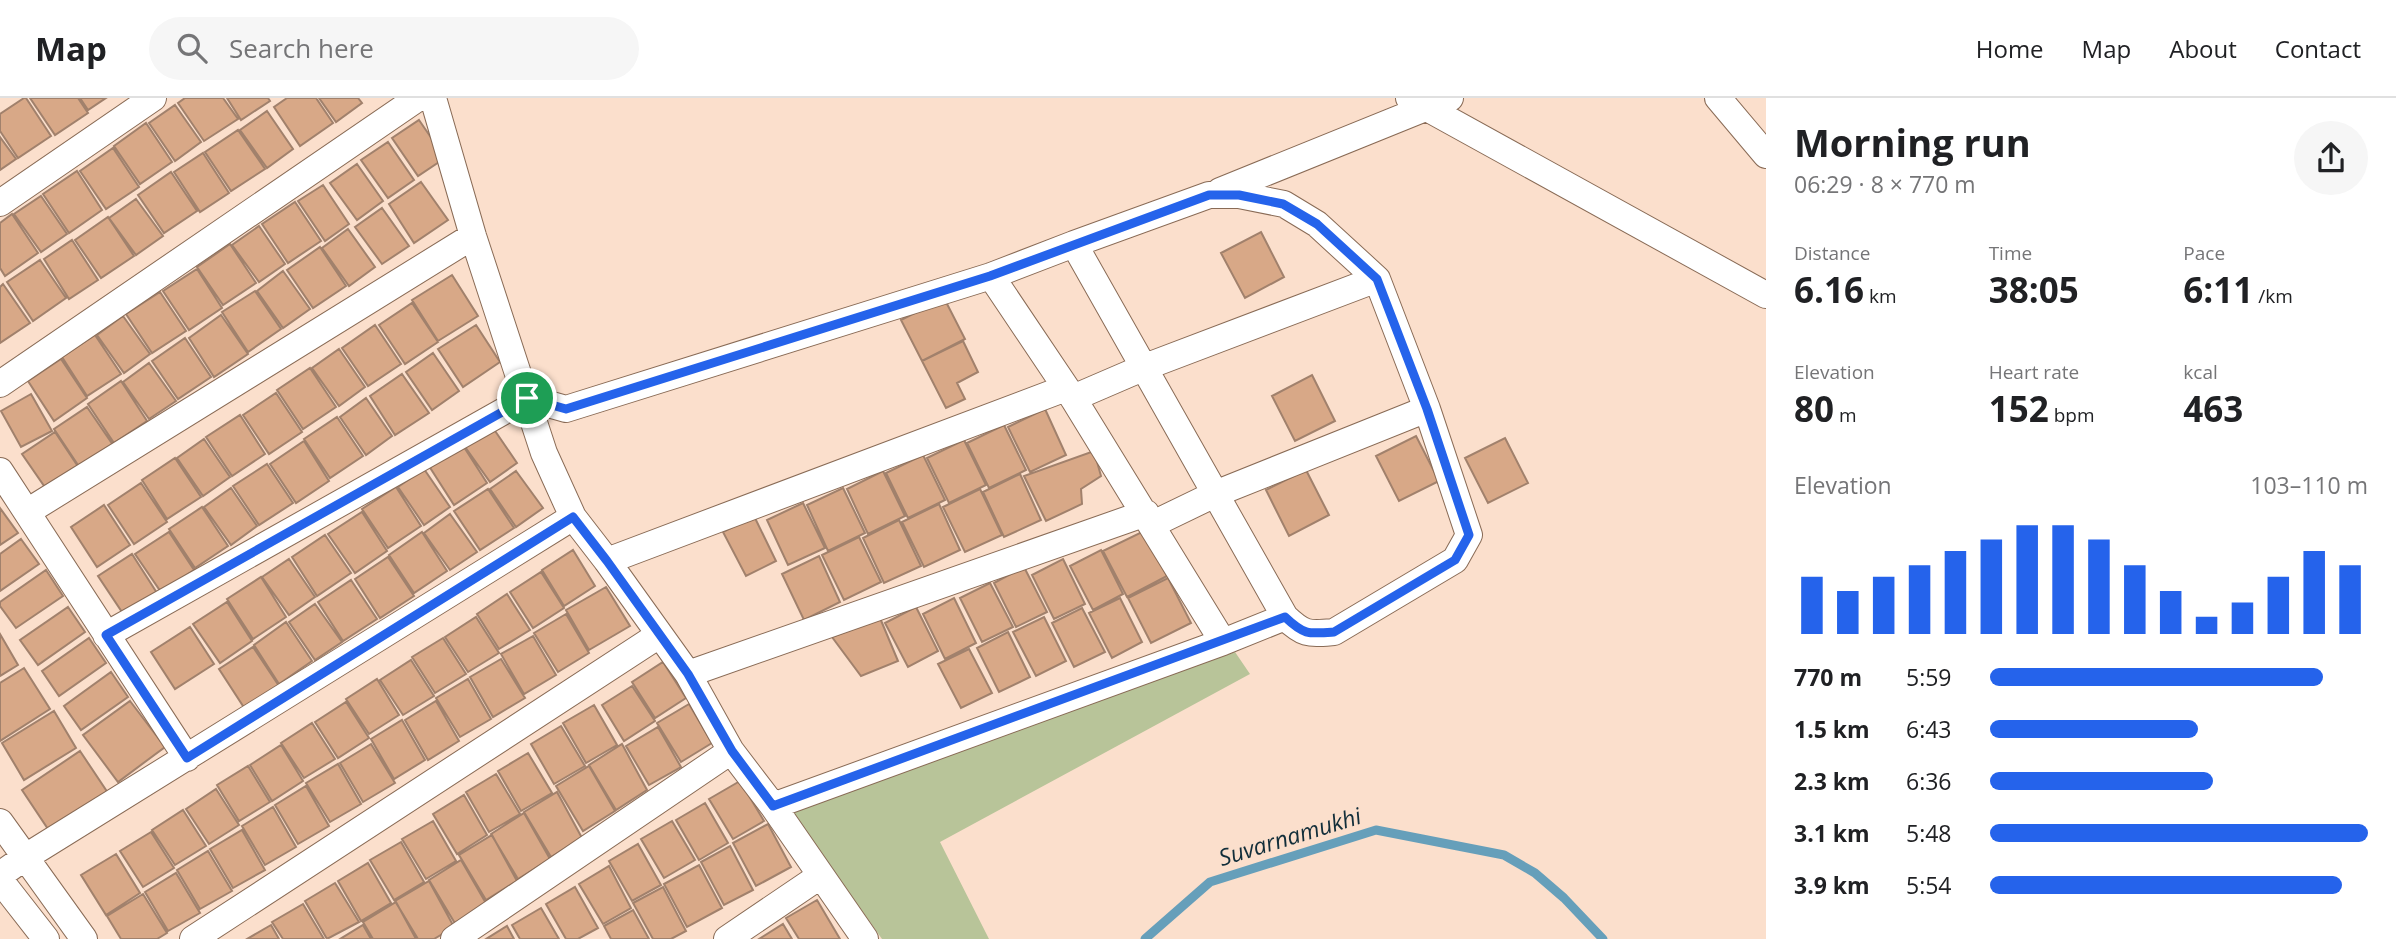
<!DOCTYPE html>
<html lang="en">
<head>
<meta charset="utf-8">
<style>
  :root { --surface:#fff; --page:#f6f6f6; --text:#202124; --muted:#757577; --line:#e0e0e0; --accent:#2563eb }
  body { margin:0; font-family:"Open Sans",sans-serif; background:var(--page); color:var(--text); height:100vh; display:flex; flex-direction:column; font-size:26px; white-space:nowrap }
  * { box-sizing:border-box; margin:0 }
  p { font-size:23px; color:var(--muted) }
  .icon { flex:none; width:38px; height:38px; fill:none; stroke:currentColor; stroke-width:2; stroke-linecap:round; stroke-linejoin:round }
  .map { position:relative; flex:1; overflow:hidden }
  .panel { display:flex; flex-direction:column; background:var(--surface); width:630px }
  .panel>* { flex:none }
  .pin { position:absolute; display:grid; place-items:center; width:60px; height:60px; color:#fff; margin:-30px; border:4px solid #fff; border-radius:50%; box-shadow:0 2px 7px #0007 }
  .round { display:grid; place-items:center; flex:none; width:74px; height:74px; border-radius:37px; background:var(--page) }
  .headline { display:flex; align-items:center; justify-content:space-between; height:119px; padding:0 28px }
  h1 { font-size:38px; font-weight:700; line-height:52px }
  .stats { display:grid; grid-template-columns:repeat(3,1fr); gap:10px; height:119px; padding:7px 28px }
  .stats div { display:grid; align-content:center }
  .stats b { font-size:35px; font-weight:700 }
  .stats small { font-size:19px; font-weight:400 }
  .stats p { font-size:19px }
  .chart { height:196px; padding:14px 28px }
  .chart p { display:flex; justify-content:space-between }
  .chart svg { width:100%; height:126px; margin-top:7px; stroke:var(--accent); stroke-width:6 }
  ul { padding:0 28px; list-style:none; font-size:23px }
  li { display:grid; grid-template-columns:112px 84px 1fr; align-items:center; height:52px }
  li i { height:18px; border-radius:9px; background:var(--accent) }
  header { display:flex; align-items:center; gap:42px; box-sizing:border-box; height:98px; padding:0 35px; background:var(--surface); border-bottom:2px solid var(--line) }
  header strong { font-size:33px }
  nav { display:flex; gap:38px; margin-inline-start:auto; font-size:24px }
  .search { width:490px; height:63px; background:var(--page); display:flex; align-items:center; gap:18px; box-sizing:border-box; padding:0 24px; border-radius:38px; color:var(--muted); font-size:26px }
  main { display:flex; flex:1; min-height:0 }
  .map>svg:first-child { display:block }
</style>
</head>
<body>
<header>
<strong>Map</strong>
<div class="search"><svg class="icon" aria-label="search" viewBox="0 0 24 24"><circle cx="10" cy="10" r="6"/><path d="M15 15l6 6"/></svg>Search here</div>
<nav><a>Home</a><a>Map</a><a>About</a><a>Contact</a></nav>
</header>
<main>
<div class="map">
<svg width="1766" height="841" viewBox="0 0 1766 841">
  <rect width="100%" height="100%" fill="#fbdfcc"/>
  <!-- green -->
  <path fill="#b8c499" d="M 1235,554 L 1250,576 L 940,744 L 989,841 L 882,841 L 788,708 Z"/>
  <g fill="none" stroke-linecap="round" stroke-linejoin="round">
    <!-- stream -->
    <path stroke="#669fba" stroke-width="9" d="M 1145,841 L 1210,784 L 1376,732 L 1504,757 L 1535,775 L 1564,800 L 1603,841"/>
  </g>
  <!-- building -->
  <path fill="#d8a887" stroke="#a1816c" stroke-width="2" d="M 24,0 L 26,0 L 51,38 L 18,60 L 0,33 L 0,16 Z
    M 30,0 L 78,0 L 88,15 L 55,37 Z
    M 80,0 L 106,0 L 88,12 Z
    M 185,0 L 223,0 L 238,21 L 204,43 L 178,5 Z
    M 227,0 L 268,0 L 270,3 L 241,22 Z
    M 287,0 L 316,0 L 333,25 L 300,48 L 274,9 Z
    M 319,0 L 358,0 L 362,5 L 336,24 Z
    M 175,7 L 201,44 L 175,63 L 149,25 Z
    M 267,13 L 293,51 L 267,70 L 240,32 Z
    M 419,22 L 445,60 L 418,78 L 392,40 Z
    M 146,25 L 172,64 L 140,86 L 114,48 Z
    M 238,32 L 265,71 L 231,93 L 205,54 Z
    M 0,39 L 16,61 L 0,72 Z
    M 388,44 L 414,82 L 388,100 L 361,62 Z
    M 113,50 L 139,89 L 106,111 L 80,73 Z
    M 203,55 L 229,95 L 200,114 L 174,74 Z
    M 357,66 L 383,103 L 357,122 L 330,85 Z
    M 77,73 L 102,112 L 69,135 L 43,96 Z
    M 171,74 L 197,113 L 164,135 L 138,97 Z
    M 421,84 L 448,122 L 414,145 L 389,106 Z
    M 323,87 L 349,126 L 325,143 L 298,103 Z
    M 41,98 L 67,136 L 41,154 L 14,116 Z
    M 136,101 L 163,138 L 136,157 L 109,120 Z
    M 295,104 L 321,143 L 288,165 L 262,126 Z
    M 382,110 L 409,148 L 382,166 L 355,129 Z
    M 12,116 L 38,155 L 5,178 L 0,170 L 0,125 Z
    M 108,119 L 134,158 L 101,180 L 75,142 Z
    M 259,128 L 285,166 L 259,184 L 232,147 Z
    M 348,131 L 375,169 L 349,188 L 322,150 Z
    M 1261,134 L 1284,179 L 1245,200 L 1221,155 Z
    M 72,142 L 98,182 L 69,201 L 44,161 Z
    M 230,146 L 256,185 L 223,207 L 197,169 Z
    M 320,149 L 346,188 L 313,210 L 287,172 Z
    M 40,162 L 66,200 L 33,223 L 7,184 Z
    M 197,171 L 222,210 L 189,232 L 163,193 Z
    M 283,173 L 310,211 L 283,230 L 257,193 Z
    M 452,177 L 478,218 L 438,243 L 412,202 Z
    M 3,186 L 30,225 L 0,245 L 0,189 Z
    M 255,193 L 281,231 L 248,254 L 222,214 Z
    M 160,194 L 186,233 L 152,255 L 126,216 Z
    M 944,200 L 965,241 L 922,263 L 901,222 Z
    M 412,205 L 438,244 L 405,266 L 379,227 Z
    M 221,217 L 248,256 L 214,279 L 189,240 Z
    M 123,218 L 150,256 L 124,275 L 97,237 Z
    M 375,227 L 401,266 L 368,288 L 342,250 Z
    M 476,227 L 500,264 L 463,289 L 438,251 Z
    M 95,237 L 121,276 L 87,298 L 62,259 Z
    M 185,240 L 211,279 L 178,301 L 152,263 Z
    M 963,243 L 978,274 L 957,285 L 965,301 L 946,310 L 922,263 Z
    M 339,251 L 365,289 L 339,308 L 312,270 Z
    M 433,255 L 459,293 L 432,312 L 406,274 Z
    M 61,261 L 87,300 L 54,323 L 28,283 Z
    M 149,265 L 176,303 L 149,321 L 123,284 Z
    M 310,270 L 336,309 L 303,331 L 277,292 Z
    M 402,276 L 429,315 L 395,337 L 370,298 Z
    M 1312,277 L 1335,323 L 1295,343 L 1272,298 Z
    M 121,283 L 147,323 L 114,345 L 88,306 Z
    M 276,295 L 302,334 L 269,356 L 243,317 Z
    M 31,296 L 52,333 L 21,349 L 1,313 Z
    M 366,300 L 392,338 L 366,357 L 340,319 Z
    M 87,309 L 113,347 L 80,370 L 54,331 Z
    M 1045,311 L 1066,357 L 1030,374 L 1008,329 Z
    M 240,317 L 265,356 L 232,378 L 206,339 Z
    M 337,319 L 363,358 L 330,380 L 304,341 Z
    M 491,327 L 517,365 L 490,384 L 463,346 Z
    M 1004,327 L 1026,372 L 989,390 L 967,345 Z
    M 55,334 L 81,373 L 49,395 L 22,356 Z
    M 1416,338 L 1439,383 L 1399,403 L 1376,358 Z
    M 1505,340 L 1528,385 L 1488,405 L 1465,360 Z
    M 204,341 L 230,379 L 203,398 L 177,360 Z
    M 964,342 L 986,387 L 949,405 L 927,360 Z
    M 304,343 L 329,383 L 296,405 L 270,366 Z
    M 462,346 L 487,385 L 454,407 L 429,368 Z
    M 1094,353 L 1101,378 L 1081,391 L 1082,406 L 1046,423 L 1024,378 Z
    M 923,357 L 945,402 L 908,420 L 886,375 Z
    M 175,360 L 201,399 L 167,421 L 142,382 Z
    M 267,366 L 293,405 L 259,427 L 233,388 Z
    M 424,371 L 450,409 L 424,427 L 398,389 Z
    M 1306,372 L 1329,417 L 1289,438 L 1266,392 Z
    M 516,373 L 543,410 L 516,429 L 490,391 Z
    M 883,373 L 905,418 L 868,436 L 847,391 Z
    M 1020,376 L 1041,422 L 1004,439 L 983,394 Z
    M 141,385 L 167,424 L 134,446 L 108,407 Z
    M 396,389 L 421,428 L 388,450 L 362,411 Z
    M 231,390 L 257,428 L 231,447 L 204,409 Z
    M 843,390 L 865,435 L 828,453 L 807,407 Z
    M 488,391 L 514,430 L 480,452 L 454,413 Z
    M 980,391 L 1002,437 L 965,454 L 943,409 Z
    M 803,405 L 825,450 L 788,467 L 767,422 Z
    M 939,406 L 960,452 L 924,469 L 902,424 Z
    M 104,407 L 130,447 L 97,469 L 71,429 Z
    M 202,409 L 228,448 L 195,470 L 169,431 Z
    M 0,410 L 18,435 L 0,447 Z
    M 362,414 L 387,453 L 355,475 L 328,436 Z
    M 450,416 L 477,454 L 450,472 L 424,435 Z
    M 754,418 L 776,463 L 746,478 L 723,434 Z
    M 899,422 L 921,468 L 884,485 L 863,440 Z
    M 1144,433 L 1167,478 L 1127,499 L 1103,453 Z
    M 169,434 L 194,472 L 161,494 L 135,456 Z
    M 422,434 L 447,473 L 414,495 L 389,457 Z
    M 325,437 L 351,475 L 317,498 L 292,459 Z
    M 859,439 L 881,484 L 844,502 L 822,457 Z
    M 21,441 L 39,466 L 0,493 L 0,456 Z
    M 573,452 L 595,488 L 564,508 L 542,472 Z
    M 1101,452 L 1123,496 L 1093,512 L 1070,468 Z
    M 132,456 L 157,495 L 124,517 L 98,478 Z
    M 819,458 L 840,504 L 804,522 L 782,476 Z
    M 388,459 L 414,498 L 380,520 L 355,481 Z
    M 289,461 L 315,499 L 289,517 L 262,479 Z
    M 1063,461 L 1085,506 L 1054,521 L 1032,477 Z
    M 1024,469 L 1047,514 L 1016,529 L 994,485 Z
    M 46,472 L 63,498 L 16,530 L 0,508 L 0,504 Z
    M 541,474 L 564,510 L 533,530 L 510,494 Z
    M 261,479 L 286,519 L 253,541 L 227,501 Z
    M 1168,480 L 1191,525 L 1151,545 L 1128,500 Z
    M 351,482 L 377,521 L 343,543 L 318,504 Z
    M 990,485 L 1013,529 L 982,544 L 960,500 Z
    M 606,489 L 630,528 L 589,552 L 566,512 Z
    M 507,496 L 530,532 L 499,551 L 477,516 Z
    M 954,500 L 976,545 L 945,561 L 923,516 Z
    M 1120,500 L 1142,544 L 1112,560 L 1089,515 Z
    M 227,504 L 252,543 L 220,565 L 193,526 Z
    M 315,506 L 342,544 L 315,562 L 289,524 Z
    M 68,509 L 85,534 L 38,567 L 20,542 Z
    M 916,509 L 938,553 L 908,569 L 885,525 Z
    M 1082,510 L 1105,554 L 1074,569 L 1052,525 Z
    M 566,516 L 589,555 L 558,574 L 534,535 Z
    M 476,519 L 499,555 L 468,574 L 445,539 Z
    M 1044,519 L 1066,563 L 1036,578 L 1013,534 Z
    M 880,520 L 898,563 L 861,578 L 832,539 Z
    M 286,524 L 312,563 L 279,586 L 254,547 Z
    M 190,529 L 214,566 L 175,591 L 151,554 Z
    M 1008,534 L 1030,579 L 999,594 L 977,550 Z
    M 0,536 L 18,567 L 0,578 Z
    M 533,538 L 556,577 L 524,596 L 501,556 Z
    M 89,540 L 106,565 L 59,598 L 42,573 Z
    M 443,540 L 466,576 L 435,595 L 412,559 Z
    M 253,549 L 279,588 L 245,611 L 219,571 Z
    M 969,551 L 992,595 L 961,610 L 938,566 Z
    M 501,561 L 525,600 L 493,619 L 470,579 Z
    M 411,562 L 434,598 L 403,617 L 380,582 Z
    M 663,564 L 686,600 L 655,620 L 632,584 Z
    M 24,570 L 50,611 L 0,643 L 0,585 Z
    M 111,574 L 128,599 L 81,632 L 64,608 Z
    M 377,581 L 399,617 L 369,636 L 346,601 Z
    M 468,581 L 491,621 L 460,639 L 436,600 Z
    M 632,588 L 655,623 L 624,643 L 602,607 Z
    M 130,603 L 165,649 L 118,684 L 83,637 Z
    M 436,603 L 459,643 L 428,662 L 405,622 Z
    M 346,604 L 369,640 L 338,660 L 315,624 Z
    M 689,606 L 712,645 L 681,664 L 657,625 Z
    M 594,607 L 617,647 L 586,665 L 563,625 Z
    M 54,613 L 76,650 L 24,682 L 2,645 Z
    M 402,622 L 425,662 L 394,681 L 371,641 Z
    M 312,625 L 335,661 L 304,680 L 281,645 Z
    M 561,628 L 585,668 L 554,686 L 531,646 Z
    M 658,629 L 681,669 L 649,687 L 626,648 Z
    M 371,646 L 395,685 L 363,704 L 340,665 Z
    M 622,646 L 647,692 L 616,712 L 589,667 Z
    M 281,647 L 303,683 L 272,703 L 250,667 Z
    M 80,653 L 108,695 L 50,734 L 22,692 Z
    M 528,655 L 552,695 L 521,713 L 498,673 Z
    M 338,666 L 361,706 L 330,724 L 306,685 Z
    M 248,668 L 270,704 L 239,723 L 217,687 Z
    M 589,668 L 615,713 L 583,733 L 556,688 Z
    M 496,676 L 520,716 L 489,734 L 466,694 Z
    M 740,683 L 764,723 L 733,741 L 709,701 Z
    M 306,688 L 329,728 L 298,746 L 275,707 Z
    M 216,691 L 239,727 L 209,746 L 186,711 Z
    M 557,694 L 582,740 L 551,759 L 524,714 Z
    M 464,697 L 487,737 L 457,756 L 433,716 Z
    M 705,705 L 728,745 L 699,762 L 676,722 Z
    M 273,709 L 296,749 L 265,767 L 242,728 Z
    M 183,712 L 206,748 L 175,767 L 152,732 Z
    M 524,715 L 550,761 L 518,781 L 491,736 Z
    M 433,723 L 456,763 L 426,781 L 402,741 Z
    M 672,723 L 695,762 L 664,780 L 641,741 Z
    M 768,726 L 791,769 L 756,788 L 733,745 Z
    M 242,732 L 265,772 L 233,790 L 210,751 Z
    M 151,734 L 174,770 L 143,789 L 120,753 Z
    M 492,737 L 517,783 L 486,802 L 459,757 Z
    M 401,744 L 424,784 L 394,802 L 370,762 Z
    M 638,746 L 661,787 L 632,803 L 609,763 Z
    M 730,748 L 753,792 L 724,807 L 701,764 Z
    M 208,753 L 232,793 L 200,811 L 177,772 Z
    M 116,756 L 140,795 L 106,817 L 81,777 Z
    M 461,762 L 487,807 L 456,827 L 429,782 Z
    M 368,765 L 391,805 L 361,823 L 338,783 Z
    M 699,767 L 722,810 L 687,829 L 664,786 Z
    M 609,768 L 631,810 L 603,826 L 579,786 Z
    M 176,775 L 200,815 L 168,833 L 145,794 Z
    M 429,783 L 454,829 L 434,841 L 418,841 L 395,803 Z
    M 335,785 L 359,824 L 327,841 L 305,803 Z
    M 575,789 L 598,830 L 578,841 L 566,841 L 546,806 Z
    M 663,789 L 686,833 L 671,841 L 653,841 L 633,805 Z
    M 143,796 L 167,835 L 157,841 L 121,841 L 107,818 Z
    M 817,802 L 840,841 L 799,841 L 786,820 Z
    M 396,804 L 416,841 L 373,841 L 363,824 Z
    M 303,806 L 324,841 L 283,841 L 272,824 Z
    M 541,810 L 559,841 L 520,841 L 512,827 Z
    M 633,812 L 649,841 L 611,841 L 604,828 Z
    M 783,826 L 792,841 L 759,841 Z
    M 271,827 L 279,841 L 247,841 Z
    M 363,827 L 371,841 L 340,841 Z
    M 507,828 L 514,841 L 486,841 Z"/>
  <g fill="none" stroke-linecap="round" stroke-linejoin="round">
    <defs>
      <path id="street" d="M 433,0 L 473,138 L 544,355 L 573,419 L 607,463 L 688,576 L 731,653 L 773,708 L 865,841
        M 1409,0 L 1766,197
        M 1718,0 L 1766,57
        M 1220,93 L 1450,0
        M 1209,97 L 1239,97 L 1284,106 L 1317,126 L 1377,181 L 1427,311 L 1469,437 L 1455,462 L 1334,534 C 1308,536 1304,537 1285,519 L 1074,146 Z
        M 0,105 L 153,0
        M 0,286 L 418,0
        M 1073,300 L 1145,269 L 1377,181
        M 0,373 L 187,660
        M 27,414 L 473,138
        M 1153,426 L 1215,396 L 1427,311
        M 607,463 L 1066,290
        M 106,537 L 527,300 L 566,311 L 991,178 L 1074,146
        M 1223,544 L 1285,519
        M 688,576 L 1146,415
        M 773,708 L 1223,544 L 1073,300 L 991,178
        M 0,724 L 84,841
        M 0,777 L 24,760 L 573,419
        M 0,782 L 46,841
        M 193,841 L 659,537
        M 454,841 L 731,653
        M 727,841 L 820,778"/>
    </defs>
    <!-- street casing -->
    <use href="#street" stroke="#896b56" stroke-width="28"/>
    <!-- street -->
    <use href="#street" stroke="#fff" stroke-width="26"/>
  </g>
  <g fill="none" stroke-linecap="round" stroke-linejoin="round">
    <defs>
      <path id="route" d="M 1209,97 L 1239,97 L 1283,106 L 1317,126 L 1377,181 L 1427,311 L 1469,437 L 1455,462 L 1334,534 C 1308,536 1304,537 1285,519 L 773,708 L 732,653 L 688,576 L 607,463 L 573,419 L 187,660 L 106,537 L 527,300 L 566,311 L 990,178 Z"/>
    </defs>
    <!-- route casing -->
    <use href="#route" stroke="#fff" stroke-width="14"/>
    <!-- route -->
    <use href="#route" stroke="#2563eb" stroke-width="9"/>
  </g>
  <g text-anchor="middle" stroke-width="5" stroke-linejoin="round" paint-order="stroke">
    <!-- water labels -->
    <g font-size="23" font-style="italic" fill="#122e3a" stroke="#fbdfcc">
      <text transform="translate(1290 739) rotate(-17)" y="8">Suvarnamukhi</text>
    </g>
  </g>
</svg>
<div class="pin" style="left:527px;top:300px;background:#1e9e55"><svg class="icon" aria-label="arrive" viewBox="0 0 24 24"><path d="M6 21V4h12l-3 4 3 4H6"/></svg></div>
</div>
<section class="panel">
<div class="headline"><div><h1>Morning run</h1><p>06:29 · 8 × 770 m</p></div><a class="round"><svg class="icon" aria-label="share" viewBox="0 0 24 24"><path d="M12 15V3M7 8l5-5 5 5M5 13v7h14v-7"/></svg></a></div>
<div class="stats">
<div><p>Distance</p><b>6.16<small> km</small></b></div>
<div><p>Time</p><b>38:05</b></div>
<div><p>Pace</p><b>6:11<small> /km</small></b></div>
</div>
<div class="stats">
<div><p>Elevation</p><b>80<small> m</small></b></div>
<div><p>Heart rate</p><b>152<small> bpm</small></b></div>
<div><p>kcal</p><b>463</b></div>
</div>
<div class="chart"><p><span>Elevation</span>103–110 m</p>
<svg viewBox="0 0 160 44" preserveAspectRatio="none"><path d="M5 44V24M15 44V29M25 44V24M35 44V20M45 44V15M55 44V11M65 44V6M75 44V6M85 44V11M95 44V20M105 44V29M115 44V38M125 44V33M135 44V24M145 44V15M155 44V20"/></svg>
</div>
<ul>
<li><b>770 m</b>5:59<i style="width:88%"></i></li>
<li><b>1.5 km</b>6:43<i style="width:55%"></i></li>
<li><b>2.3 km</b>6:36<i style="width:59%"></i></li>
<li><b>3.1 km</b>5:48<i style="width:100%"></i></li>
<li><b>3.9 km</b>5:54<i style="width:93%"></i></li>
</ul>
</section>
</main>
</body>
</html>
